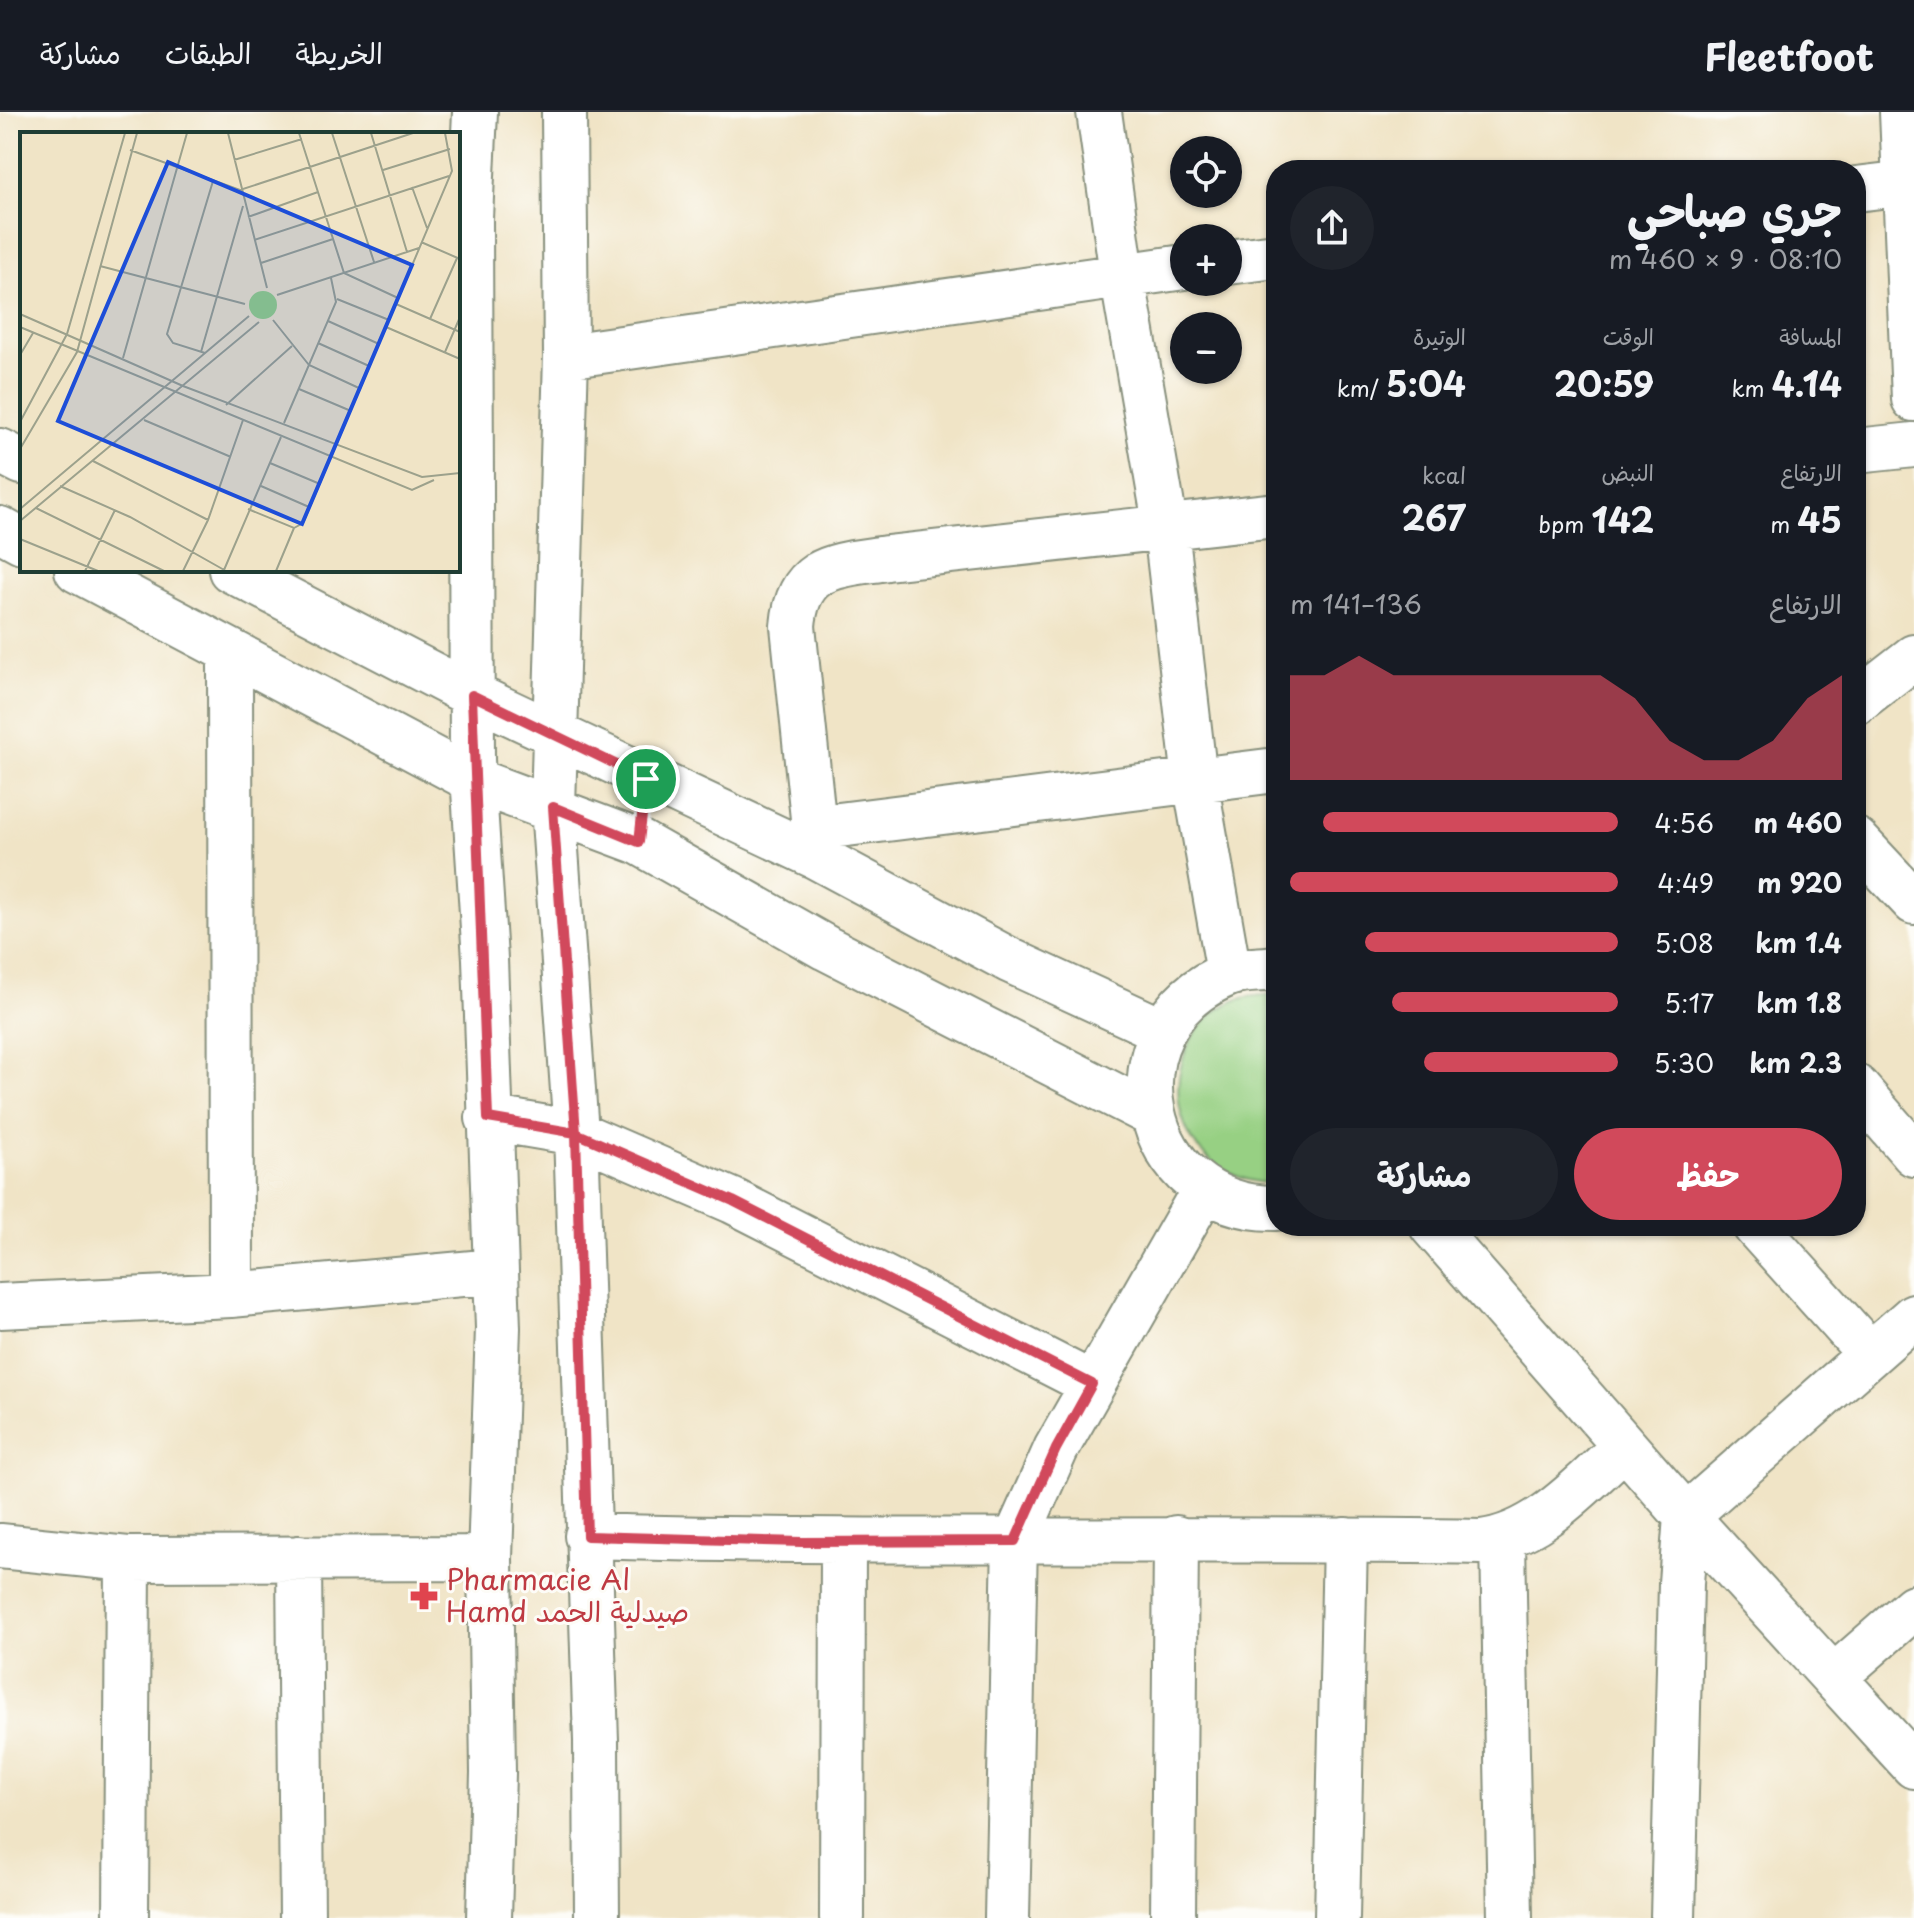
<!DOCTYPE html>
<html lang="ar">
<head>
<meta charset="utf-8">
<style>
  :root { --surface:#171b24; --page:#20242c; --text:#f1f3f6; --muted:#9ea1a6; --line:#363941; --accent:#d1495b }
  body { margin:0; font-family:"Playpen Sans","Playpen Sans Arabic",sans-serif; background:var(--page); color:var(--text); direction:rtl; height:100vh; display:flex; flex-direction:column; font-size:30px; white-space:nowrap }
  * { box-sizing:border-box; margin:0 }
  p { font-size:26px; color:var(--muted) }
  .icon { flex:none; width:44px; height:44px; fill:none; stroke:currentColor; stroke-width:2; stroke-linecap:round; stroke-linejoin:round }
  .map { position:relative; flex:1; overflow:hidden; direction:ltr }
  .drawer { position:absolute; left:1266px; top:48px; width:600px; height:1076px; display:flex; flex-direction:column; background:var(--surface); border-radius:32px; box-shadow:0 2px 6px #0004; direction:rtl }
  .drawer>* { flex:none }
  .fabs { position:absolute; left:1170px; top:24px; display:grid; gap:16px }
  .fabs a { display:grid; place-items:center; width:72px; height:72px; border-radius:50%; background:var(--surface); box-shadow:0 2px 6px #0004; font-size:40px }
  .pin { position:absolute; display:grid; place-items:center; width:68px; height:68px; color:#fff; margin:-34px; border:4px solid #fff; border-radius:50%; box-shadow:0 2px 8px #0007 }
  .round { display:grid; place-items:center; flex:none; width:84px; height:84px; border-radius:42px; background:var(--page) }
  .summary { display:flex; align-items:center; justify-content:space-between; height:136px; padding:0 24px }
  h1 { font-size:44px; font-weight:700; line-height:60px }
  .stats { display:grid; grid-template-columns:repeat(3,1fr); gap:12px; height:136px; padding:8px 24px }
  .stats div { display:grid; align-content:center }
  .stats b { font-size:34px; font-weight:700 }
  .stats small { font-size:22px; font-weight:400 }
  .stats p { font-size:22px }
  .chart { height:224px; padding:16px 24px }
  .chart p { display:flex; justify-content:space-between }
  .chart svg { width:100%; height:144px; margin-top:8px; fill:var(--accent); opacity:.7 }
  .primary-button { display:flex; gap:16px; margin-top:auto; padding:16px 24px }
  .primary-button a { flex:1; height:92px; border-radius:48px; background:var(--accent); color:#fff; font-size:32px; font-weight:700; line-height:92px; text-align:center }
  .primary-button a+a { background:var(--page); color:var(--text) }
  ul { padding:0 24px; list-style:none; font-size:26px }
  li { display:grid; grid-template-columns:128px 96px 1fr; align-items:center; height:60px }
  li i { height:20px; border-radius:10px; background:var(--accent) }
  header { display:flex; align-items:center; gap:48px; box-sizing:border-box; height:112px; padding:0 40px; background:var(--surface); border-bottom:2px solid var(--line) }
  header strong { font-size:38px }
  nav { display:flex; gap:44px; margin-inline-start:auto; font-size:28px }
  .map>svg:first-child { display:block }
</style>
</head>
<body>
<header>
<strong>Fleetfoot</strong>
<nav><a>الخريطة</a><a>الطبقات</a><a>مشاركة</a></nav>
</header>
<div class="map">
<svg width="1914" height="1806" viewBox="0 0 1914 1806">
  <rect width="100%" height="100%" fill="#fdfcf7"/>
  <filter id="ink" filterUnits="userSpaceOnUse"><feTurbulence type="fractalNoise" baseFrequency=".0125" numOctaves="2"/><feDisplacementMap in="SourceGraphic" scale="16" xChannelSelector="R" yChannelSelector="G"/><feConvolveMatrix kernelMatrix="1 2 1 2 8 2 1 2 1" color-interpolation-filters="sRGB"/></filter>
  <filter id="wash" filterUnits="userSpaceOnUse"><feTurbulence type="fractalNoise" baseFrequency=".006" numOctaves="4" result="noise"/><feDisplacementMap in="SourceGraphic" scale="32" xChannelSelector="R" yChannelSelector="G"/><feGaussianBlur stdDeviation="1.8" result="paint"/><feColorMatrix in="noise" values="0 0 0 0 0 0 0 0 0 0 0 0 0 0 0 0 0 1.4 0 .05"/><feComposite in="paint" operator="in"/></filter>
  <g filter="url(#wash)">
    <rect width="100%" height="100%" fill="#f0e4c6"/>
    <!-- green -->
    <path fill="#97d083" stroke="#5b865c" stroke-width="2" d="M 1276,884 L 1276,1070 C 1260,1073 1242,1067 1228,1060 C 1140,1015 1177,873 1276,884 Z"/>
  </g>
  <g filter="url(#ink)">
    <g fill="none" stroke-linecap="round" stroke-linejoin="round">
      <defs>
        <path id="minor" d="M 475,0 L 470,106 L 472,648 L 485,847 L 498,1216 L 490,1446 L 493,1661 L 489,1806
          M 564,0 L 566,244 L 553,695 L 576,1021 L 596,1629 L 597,1806
          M 1099,0 L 1122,162 L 1166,417 L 1195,668 L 1229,861
          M 1902,0 L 1914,287
          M 1856,77 L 1914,70
          M 1228,150 L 1276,144
          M 566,244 L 1184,155
          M 0,339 L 22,350
          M 1856,339 L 1914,333
          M 0,417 L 22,429
          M 77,458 L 473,668 L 639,730 L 826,836 L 1151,1002
          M 231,458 L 472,583 L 817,745 L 1011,849 L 1163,919
          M 230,539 L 231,1183
          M 1856,590 L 1914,545
          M 815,716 L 1276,658
          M 1856,728 L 1914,790
          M 817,745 L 793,514 C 798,452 836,454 887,446 L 1276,403
          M 1276,856 C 1261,858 1241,857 1228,862 C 1100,914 1139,1098 1276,1096
          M 1856,975 L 1914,1042
          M 488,1006 L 576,1021 L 733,1089 L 1092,1272
          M 1432,1114 L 1686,1404 L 1914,1654
          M 1755,1114 L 1870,1242
          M 0,1194 L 231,1183 L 495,1159
          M 587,1424 C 885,1433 1183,1425 1481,1430 C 1539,1423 1582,1372 1624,1335
          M 1503,1428 L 1510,1806
          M 0,1434 L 128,1447 L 490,1446
          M 299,1446 L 302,1806
          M 1834,1565 L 1914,1495
          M 126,1806 L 128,1447
          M 842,1806 L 843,1430
          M 1007,1806 L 1015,1429 L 1056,1337 L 1204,1078
          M 1173,1806 L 1176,1426
          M 1337,1806 L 1345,1428
          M 1673,1806 L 1681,1471 L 1686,1404 L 1914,1204"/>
      </defs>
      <!-- minor casing -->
      <use href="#minor" stroke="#88907d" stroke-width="48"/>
      <!-- minor -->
      <use href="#minor" stroke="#fff" stroke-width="44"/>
    </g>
  </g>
  <g fill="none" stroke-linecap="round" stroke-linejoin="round" filter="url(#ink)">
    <defs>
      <path id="route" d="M 646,667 L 639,730 L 553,695 L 576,1021 L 733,1089 L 1092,1272 L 1056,1337 L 1015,1429 L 802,1430 L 587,1424 L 576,1021 L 488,1006 L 472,583 L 646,667"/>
    </defs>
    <!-- route casing -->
    <use href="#route" stroke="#fff" stroke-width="16"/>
    <!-- route -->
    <use href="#route" stroke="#d1495b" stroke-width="10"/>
  </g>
  <!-- icons -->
  <defs>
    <symbol id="pharmacy-bare" viewBox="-9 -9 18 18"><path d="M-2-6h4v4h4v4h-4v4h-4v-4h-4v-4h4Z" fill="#e0444e" stroke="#fdfcf7" stroke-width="2.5" paint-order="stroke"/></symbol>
  </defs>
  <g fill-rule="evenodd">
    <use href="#pharmacy-bare" x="404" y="1464" width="40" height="40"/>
  </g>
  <g text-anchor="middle" stroke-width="6" stroke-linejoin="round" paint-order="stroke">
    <!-- health labels -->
    <g font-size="28" fill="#be3a42" stroke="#fdfcf7" text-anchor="start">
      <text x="446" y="1478">Pharmacie Al<tspan x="446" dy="32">Hamd صيدلية الحمد</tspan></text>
    </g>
  </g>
  <!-- overview -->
  <g transform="translate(20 20)">
    <rect width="440" height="440" fill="#f0e4c6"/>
    <path d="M229 173a14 14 0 1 1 28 0a14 14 0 1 1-28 0Z" fill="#97d083"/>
    <path fill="none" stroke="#9ca18c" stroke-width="2" d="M 208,1 L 247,156M 279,1 L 324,141 L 378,166M 312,1 L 354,130M 351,1 L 387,120M 110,18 L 220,58 L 393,1M 214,28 L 282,7M 363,38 L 430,17M 392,55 L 407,96M 228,85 L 298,60M 234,108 L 429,44M 401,110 L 440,127M 241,131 L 313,107M 80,134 L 225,172M 257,163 L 399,116M 317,167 L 369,188M 376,172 L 440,200M 0,182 L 163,254 L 402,345 L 440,341M 410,187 L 437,126M 253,188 L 289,233 L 341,257M 308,189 L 359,212M 0,195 L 392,358 L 414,348M 366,195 L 440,227M 298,211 L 349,234M 181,220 L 223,74M 425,220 L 440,185M 185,221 L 153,211 L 147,202 L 193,49M 0,223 L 13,201M 103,226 L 167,1M 279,257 L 331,279M 206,273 L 272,214M 124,288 L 211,325M 0,290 L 47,202 L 105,1M 264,291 L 316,170 L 311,146M 0,317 L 57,220 L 117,1M 73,329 L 188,388M 250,331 L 300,352M 40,354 L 110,385 L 206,439M 241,354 L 289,375M 16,376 L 144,439M 0,377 L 229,184M 228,377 L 274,396 L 283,391 L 432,39 L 425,1M 0,389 L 239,190M 0,407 L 78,439M 204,438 L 261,305M 65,439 L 95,378M 163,439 L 188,388 L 223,288M 256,439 L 274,396"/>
    <path fill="#1d4ed8" fill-opacity="0.15" stroke="#1d4ed8" stroke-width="4" d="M 148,30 L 392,133 L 282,392 L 38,289 Z"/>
    <rect width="440" height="440" fill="none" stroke="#1f3d34" stroke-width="4"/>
  </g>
</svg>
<div class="fabs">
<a><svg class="icon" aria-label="locate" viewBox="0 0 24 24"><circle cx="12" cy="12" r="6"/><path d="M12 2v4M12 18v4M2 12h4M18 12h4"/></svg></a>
<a>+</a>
<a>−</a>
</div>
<div class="pin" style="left:646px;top:667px;background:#1e9e55"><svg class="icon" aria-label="arrive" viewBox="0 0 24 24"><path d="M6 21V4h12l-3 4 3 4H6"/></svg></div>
<section class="drawer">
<div class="summary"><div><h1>جري صباحي</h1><p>08:10 · 9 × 460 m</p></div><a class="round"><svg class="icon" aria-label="share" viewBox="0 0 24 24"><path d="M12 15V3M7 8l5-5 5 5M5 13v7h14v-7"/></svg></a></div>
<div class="stats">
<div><p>المسافة</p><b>4.14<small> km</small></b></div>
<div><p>الوقت</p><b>20:59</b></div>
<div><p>الوتيرة</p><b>5:04<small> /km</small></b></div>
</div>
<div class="stats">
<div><p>الارتفاع</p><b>45<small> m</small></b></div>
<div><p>النبض</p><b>142<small> bpm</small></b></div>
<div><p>kcal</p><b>267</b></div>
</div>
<div class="chart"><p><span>الارتفاع</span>136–141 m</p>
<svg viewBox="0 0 160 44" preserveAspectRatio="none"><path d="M0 44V12L10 12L20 6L30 12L40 12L50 12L60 12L70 12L80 12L90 12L100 19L110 32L120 38L130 38L140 32L150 19L160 12V44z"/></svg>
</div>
<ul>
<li><b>460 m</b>4:56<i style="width:90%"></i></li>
<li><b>920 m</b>4:49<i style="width:100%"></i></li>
<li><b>1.4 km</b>5:08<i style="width:77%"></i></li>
<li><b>1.8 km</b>5:17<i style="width:69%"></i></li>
<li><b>2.3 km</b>5:30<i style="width:59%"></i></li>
</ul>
<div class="primary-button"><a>حفظ</a><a>مشاركة</a></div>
</section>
</div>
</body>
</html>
